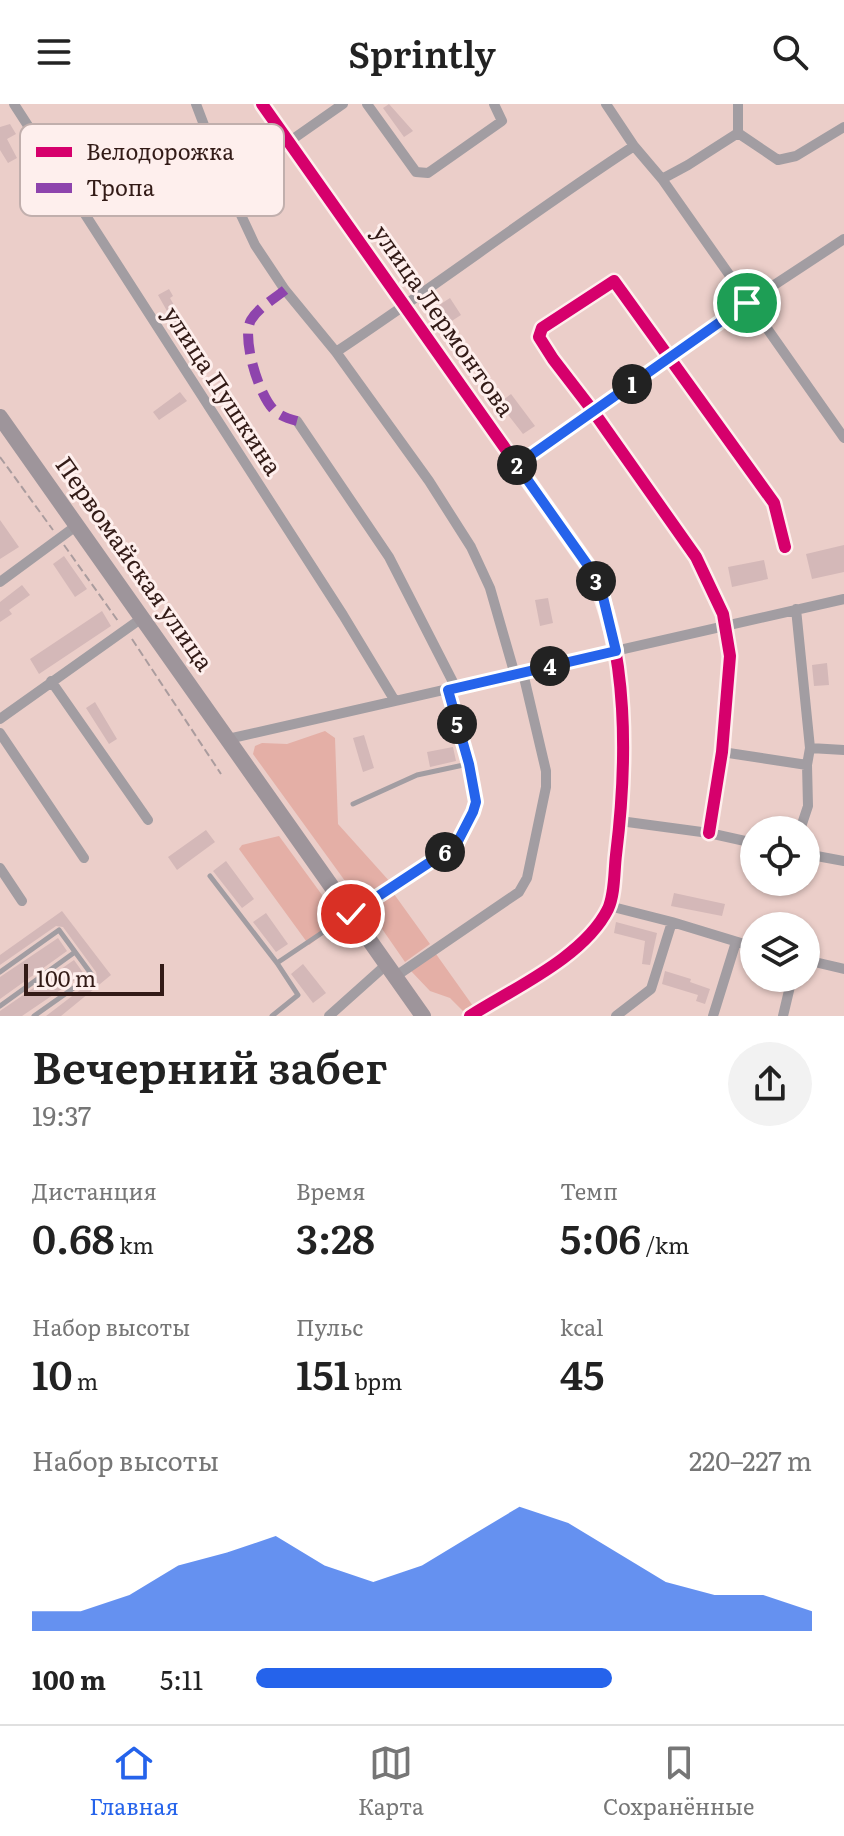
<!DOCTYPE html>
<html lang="ru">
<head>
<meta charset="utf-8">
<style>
  :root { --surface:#fff; --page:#f2f2f2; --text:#222; --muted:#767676; --line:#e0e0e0; --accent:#2563eb }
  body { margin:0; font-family:Literata,serif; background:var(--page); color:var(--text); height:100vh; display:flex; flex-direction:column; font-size:30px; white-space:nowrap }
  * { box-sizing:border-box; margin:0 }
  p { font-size:26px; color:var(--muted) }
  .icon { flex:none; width:44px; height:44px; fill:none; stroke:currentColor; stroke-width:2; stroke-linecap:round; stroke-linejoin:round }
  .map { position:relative; height:912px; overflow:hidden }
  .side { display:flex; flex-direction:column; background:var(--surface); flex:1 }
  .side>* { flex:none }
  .tools { position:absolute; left:740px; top:712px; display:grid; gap:16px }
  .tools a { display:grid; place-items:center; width:80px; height:80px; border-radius:50%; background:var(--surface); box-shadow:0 2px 6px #0004; font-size:40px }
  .scale { position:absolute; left:24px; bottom:20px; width:140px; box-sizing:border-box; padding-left:8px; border:4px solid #331b17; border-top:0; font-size:22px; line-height:28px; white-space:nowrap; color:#331b17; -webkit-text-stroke:6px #feefed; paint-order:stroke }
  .pin { position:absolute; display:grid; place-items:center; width:68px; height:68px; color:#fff; margin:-34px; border:4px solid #fff; border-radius:50%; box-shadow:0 2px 8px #0007 }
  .km { position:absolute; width:40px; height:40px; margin:-20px; border-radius:50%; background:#222; color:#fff; font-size:22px; line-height:40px; text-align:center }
  .round { display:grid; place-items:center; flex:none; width:84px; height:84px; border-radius:42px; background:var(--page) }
  .overview { display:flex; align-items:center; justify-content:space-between; height:136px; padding:0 32px }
  h1 { font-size:44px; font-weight:600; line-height:60px }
  .stats { display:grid; grid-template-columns:repeat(3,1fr); gap:12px; height:136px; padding:8px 32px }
  .stats div { display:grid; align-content:center }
  .stats b { font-size:40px; font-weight:600 }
  .stats small { font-size:22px; font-weight:400 }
  .stats p { font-size:22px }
  .chart { height:224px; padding:16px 32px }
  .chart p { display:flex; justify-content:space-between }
  .chart svg { width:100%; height:144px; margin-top:8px; fill:var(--accent); opacity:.7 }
  ul { padding:0 32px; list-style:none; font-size:26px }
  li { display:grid; grid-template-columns:128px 96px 1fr; align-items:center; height:60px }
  li i { height:20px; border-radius:10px; background:var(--accent) }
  header { display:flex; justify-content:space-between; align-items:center; height:104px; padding:0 32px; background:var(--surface); font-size:36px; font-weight:600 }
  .tabs { display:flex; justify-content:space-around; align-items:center; height:112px; border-top:2px solid var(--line); background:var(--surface); font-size:22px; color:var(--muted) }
  .tabs a { display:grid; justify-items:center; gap:4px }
  .tabs .current { color:var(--accent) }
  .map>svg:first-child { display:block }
</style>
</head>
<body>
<header><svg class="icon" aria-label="menu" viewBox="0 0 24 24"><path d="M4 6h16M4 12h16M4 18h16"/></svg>Sprintly<svg class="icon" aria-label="search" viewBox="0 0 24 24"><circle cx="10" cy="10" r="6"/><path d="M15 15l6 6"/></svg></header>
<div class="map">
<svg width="844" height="912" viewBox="0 0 844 912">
  <rect width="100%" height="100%" fill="#ebcec9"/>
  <!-- green -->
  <path fill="#e4afa6" d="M 325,627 L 335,634 L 338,720 L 391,779 L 361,799 L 253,650 L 255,642 L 262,639 L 287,640 Z
    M 279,732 L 341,817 L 309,841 L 239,745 L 242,741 Z
    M 394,790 L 430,840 L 405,858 L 369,806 Z
    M 436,850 L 473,902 L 465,909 L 450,894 L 430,887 L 411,867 Z"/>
  <!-- building -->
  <path fill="#d4b8b8" d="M 389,0 L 413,27 L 404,33 L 383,4 Z
    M 10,20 L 16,30 L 7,35 L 17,54 L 8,59 L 0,46 L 0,23 Z
    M 169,185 L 173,192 L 170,194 L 184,219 L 176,223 L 158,191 Z
    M 450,194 L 461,211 L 447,220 L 436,203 Z
    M 180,288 L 187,297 L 159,316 L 153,308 Z
    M 511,290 L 535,322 L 523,330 L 499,299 Z
    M 0,416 L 19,443 L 0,455 Z
    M 844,441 L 844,468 L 812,475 L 806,450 Z
    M 64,452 L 87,485 L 75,493 L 53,460 Z
    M 764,456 L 768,475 L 732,483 L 728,463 Z
    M 22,481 L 30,491 L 9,506 L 12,510 L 0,518 L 0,498 Z
    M 548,494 L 553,519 L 540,522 L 535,496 Z
    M 102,507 L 111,522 L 39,570 L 30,555 Z
    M 827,559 L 829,581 L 814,582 L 812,561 Z
    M 95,598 L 117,635 L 109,640 L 86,604 Z
    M 364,631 L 374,664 L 363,668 L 353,634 Z
    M 453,643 L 456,657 L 430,663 L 427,648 Z
    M 206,726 L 215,738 L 177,766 L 168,753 Z
    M 226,757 L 254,795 L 242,804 L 213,767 Z
    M 674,789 L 725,800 L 722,812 L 671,802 Z
    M 62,807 L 111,871 L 61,912 L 46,912 L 97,873 L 96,868 L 63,823 L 56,822 L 0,861 L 0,851 Z
    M 266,809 L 288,840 L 276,848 L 253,818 Z
    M 616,818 L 657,829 L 650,861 L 642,860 L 645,837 L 614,829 Z
    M 58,834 L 67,847 L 0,895 L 0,873 Z
    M 74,856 L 84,870 L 22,912 L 0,912 L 0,907 Z
    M 303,860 L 326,889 L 313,899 L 291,870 Z
    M 665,867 L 691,875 L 690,878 L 710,885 L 705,900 L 696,897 L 698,891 L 662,880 Z"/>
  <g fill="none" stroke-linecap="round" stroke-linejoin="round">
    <!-- path -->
    <path stroke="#aa9c9e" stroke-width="2" stroke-dasharray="8 4" stroke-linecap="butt" d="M 0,353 L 53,426
      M 64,441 L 118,517
      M 132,535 L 221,670"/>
    <!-- lane -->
    <path stroke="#a29da2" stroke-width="5" d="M 353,700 L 417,671 L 468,660
      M 210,772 L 277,859 L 298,891 L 272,912
      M 277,859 L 347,812
      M 0,868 L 59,826 L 92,871 L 34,912
      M 0,902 L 75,848"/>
    <!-- street -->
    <path stroke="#a29da2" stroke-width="10" d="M 14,0 L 343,511 L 395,597
      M 196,0 L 226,79 L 255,141 L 285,186 L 336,248 L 429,377 L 471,443 L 490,484 L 515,571
      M 262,0 L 589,463 C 630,545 627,662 616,751 C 614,767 615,790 608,805 C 584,853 514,884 470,912
      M 367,0 L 416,68 L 428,69 L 502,17 L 494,0
      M 606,0 L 634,42 L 662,75 L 844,334
      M 738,29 L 778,56 L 796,52 L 844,23
      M 290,37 L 343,0
      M 662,75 L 688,61 L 738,29 L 738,0
      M 336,248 C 437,181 533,108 634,42
      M 297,317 L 389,453 L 456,584
      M 517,361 L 747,199 L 844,135
      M 0,478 L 76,422
      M 796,505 L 810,644 L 807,661 L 808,702 L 800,726
      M 51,577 L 148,716
      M 0,615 L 142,514
      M 0,629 L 84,754
      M 228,635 L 844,495
      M 810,644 L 844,646
      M 722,648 L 807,661
      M 620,717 L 709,729 L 754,739
      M 709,729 L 722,648 L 730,552 L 723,510 L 696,453 L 593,307 L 553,255 L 539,233 L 542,224 L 614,177 L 774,399 L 785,443
      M 806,750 L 844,757
      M 0,764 L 22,797
      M 609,802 L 672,818 L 754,843
      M 351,810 L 456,741 L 473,708 L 476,698 L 469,660 L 448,586
      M 806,856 L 844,865
      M 396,872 L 519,788 L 527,774 L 546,683 L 546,667 L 523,569
      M 329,912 L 386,861
      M 616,912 L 651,885 L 672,818
      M 713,912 L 736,838
      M 783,912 L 792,874"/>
    <!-- primary -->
    <path stroke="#9e959b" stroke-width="16" d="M 0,313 L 423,912"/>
    <!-- quiet -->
    <path stroke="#8e44ad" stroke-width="10" stroke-dasharray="20 10" stroke-linecap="butt" d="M 285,186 C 274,195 258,204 251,216 C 241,234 259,292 274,306 C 280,312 289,315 297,317"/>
    <defs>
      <path id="cycleway" d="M 262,0 L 589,463 C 630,545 627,662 616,751 C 614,767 615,790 608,805 C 584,853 514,884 470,912
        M 709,729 L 722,648 L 730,552 L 723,510 L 696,453 L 593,307 L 553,255 L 539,233 L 542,224 L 614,177 L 774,399 L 785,443"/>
    </defs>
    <!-- cycleway casing -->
    <use href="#cycleway" stroke="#feefed" stroke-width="17"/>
    <!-- cycleway -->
    <use href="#cycleway" stroke="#d6006c" stroke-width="12"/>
  </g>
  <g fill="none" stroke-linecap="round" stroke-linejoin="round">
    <defs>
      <path id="route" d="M 351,810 L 456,741 L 473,708 L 476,698 L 469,660 L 448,586 L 616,547 L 602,489 L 589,463 L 517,361 L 747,199"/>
    </defs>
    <!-- route casing -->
    <use href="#route" stroke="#fff" stroke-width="16"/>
    <!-- route -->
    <use href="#route" stroke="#2563eb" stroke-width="10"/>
  </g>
  <g text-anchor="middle" stroke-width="6" stroke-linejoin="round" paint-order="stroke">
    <!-- street labels -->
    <g font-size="24" fill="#331b17" stroke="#feefed">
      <text transform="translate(443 217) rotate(55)" y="8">улица Лермонтова</text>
      <text transform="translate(222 287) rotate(57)" y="8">улица Пушкина</text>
      <text transform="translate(134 460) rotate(55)" y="8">Первомайская улица</text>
    </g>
  </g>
  <!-- legend -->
  <rect x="20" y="20" width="264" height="92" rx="12" fill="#feefed" stroke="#c1afad" stroke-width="2"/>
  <rect x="36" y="43" width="36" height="10" fill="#d6006c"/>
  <rect x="36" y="79" width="36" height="10" fill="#8e44ad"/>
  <g font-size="22" fill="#331b17">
    <text x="86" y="56">Велодорожка</text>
    <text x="86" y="92">Тропа</text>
  </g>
</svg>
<div class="tools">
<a><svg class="icon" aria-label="locate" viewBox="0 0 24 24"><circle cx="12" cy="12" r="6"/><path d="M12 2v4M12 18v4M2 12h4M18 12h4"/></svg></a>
<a><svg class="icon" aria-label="layers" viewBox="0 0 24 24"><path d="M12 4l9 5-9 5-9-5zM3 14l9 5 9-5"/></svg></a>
</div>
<div class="scale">100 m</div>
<div class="pin" style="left:747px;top:199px;background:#1e9e55"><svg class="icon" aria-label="arrive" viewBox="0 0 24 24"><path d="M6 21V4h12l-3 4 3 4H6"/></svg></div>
<div class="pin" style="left:351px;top:810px;background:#d93025"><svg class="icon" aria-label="check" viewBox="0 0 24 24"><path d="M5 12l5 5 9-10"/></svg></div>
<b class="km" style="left:632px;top:280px">1</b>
<b class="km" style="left:517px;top:361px">2</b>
<b class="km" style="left:596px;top:477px">3</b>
<b class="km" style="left:550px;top:562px">4</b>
<b class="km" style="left:457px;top:620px">5</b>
<b class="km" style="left:445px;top:748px">6</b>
</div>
<section class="side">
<div class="overview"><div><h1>Вечерний забег</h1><p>19:37</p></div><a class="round"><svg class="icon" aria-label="share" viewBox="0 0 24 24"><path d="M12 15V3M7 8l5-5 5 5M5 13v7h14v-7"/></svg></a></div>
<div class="stats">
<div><p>Дистанция</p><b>0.68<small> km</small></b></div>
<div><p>Время</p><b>3:28</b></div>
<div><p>Темп</p><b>5:06<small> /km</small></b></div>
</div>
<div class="stats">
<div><p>Набор высоты</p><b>10<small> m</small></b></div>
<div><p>Пульс</p><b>151<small> bpm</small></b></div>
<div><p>kcal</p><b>45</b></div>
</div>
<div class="chart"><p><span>Набор высоты</span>220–227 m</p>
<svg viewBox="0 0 160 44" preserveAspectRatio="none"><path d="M0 44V38L10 38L20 33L30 24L40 20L50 15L60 24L70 29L80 24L90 15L100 6L110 11L120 20L130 29L140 33L150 33L160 38V44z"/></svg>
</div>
<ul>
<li><b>100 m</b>5:11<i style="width:64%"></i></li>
</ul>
</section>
<nav class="tabs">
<a class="current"><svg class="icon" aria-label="home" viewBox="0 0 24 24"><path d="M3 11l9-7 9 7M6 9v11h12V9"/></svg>Главная</a>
<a><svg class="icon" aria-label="map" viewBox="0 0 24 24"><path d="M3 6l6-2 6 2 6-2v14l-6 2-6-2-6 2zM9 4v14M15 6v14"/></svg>Карта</a>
<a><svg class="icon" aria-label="saved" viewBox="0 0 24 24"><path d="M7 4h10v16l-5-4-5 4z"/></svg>Сохранённые</a>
</nav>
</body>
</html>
